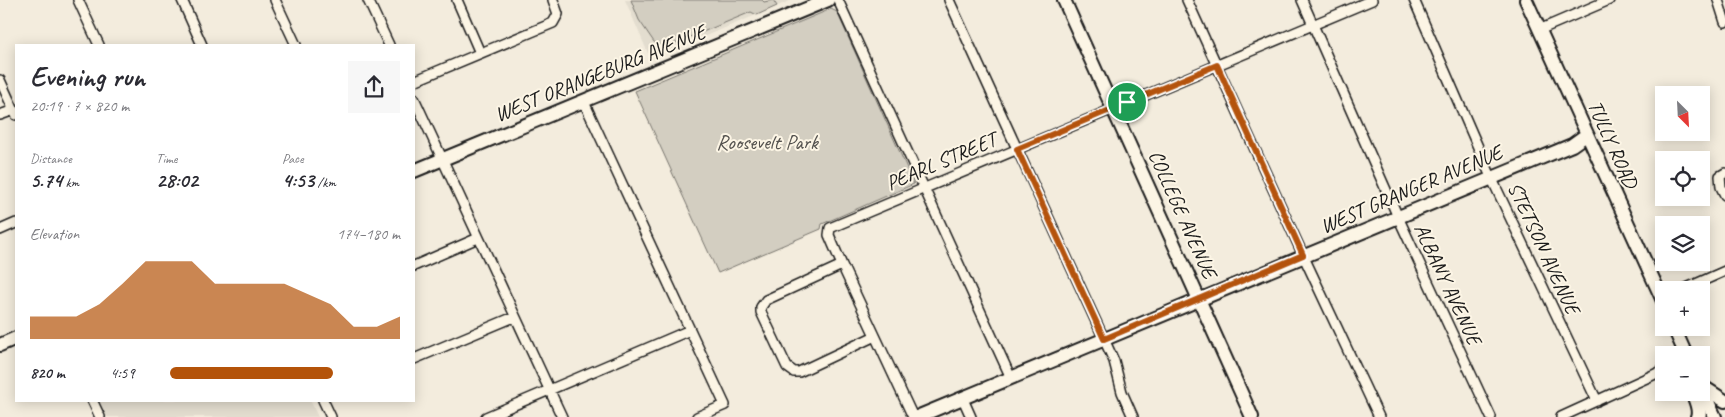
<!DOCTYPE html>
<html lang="en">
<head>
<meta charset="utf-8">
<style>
  :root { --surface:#fff; --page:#f7f7f7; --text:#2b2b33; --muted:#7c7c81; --accent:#b45309 }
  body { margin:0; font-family:Caveat,sans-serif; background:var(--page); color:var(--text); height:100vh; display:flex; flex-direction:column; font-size:19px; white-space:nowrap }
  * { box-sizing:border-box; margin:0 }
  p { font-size:16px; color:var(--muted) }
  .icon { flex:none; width:28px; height:28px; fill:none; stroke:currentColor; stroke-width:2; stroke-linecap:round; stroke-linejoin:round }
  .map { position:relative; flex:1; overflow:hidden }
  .drawer { position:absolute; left:15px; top:44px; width:400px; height:358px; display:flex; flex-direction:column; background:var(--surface); border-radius:0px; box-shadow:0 2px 12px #0003 }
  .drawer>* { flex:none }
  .needle { width:32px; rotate:156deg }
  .fabs { position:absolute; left:1655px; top:86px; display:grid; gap:10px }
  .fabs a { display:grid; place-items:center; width:55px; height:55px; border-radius:0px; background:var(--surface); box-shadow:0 2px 12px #0003; font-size:25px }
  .pin { position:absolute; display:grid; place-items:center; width:42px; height:42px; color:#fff; margin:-21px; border:2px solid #fff; border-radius:50%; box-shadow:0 1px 5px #0007 }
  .round { display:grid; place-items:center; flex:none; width:52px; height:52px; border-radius:0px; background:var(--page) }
  .headline { display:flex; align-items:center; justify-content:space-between; height:85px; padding:0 15px }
  h1 { font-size:28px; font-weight:800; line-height:38px }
  .metrics { display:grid; grid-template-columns:repeat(3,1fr); gap:8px; height:85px; padding:5px 15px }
  .metrics div { display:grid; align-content:center }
  .metrics b { font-size:21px; font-weight:800 }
  .metrics small { font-size:14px; font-weight:400 }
  .metrics p { font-size:14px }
  .chart { height:140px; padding:10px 15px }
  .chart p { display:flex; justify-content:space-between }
  .chart svg { width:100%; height:90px; margin-top:5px; fill:var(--accent); opacity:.7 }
  ul { padding:0 15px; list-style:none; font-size:16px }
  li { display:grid; grid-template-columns:80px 60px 1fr; align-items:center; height:38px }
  li i { height:12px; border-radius:6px; background:var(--accent) }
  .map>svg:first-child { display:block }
</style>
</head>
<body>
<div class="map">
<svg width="1725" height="417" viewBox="0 0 1725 417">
  <rect width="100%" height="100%" fill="#f3ecdd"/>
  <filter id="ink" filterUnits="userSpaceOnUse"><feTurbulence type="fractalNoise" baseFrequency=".02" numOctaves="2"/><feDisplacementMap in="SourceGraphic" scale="10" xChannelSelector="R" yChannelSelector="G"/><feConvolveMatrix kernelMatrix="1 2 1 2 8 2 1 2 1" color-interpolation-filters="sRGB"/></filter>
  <g filter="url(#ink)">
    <!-- built -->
    <path fill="#e3ddcf" d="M 625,0 L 792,0 L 657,56 L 648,53 Z
      M 98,400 L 310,400 L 318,417 L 106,417 Z"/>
    <!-- green -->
    <path fill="#d3cec1" stroke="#78756e" d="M 631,0 L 762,0 L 764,2 L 773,0 L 777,6 L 757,15 L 751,12 L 664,48 L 654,42 L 639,20 Z
      M 831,9 L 837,12 L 914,184 L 822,224 L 821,229 L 718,273 L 635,91 Z"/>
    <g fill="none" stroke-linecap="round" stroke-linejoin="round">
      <defs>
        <path id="street" d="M 78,0 L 99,45
          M 182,0 L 202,45
          M 275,0 L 296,45
          M 368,0 L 389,45
          M 457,0 L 480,53
          M 838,0 L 1011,378
          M 949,0 L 1104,339 L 1114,361 L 1122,392 L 1133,417
          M 1187,0 L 1303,255 L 1379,417
          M 1302,0 L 1398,217 L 1491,417
          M 1414,0 L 1491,177 L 1597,401
          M 1718,0 L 1725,22
          M 1539,30 L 1609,0
          M 0,80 L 16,115
          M 414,81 L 553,23 L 558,14 L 553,0
          M 414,98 L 562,417
          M 584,102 L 725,405 L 697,417
          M 0,115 L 14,110
          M 1725,173 L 1720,176 L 1721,187 L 1725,195
          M 0,230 L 16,223
          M 842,265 L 766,300 L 761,307 L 761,312 L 787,367 L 794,372 L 799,372 L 875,336
          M 414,266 L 478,238
          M 1682,290 L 1725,271
          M 414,359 L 514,317
          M 963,399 L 971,417
          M 92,400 L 100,417
          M 323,400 L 331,417
          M 486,417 L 690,330
          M 913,417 L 842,265 L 829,235 L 830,228 L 1372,0
          M 1561,417 L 1664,370"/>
        <path id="secondary" d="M 1064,0 L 1252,417
          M 1526,0 L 1664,303
          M 414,171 L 828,0
          M 1674,328 L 1686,355
          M 0,345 L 16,338
          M 1702,386 L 1725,401
          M 1701,387 L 1715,417
          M 917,417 L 1572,145 L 1586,135"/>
        <path id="primary" d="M 1693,392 C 1696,400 1701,409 1698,417"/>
      </defs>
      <!-- street casing -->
      <use href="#street" stroke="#1c1c1c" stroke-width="12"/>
      <!-- secondary casing -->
      <use href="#secondary" stroke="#1c1c1c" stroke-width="16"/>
      <!-- primary casing -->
      <use href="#primary" stroke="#1c1c1c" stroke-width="18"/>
      <!-- street -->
      <use href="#street" stroke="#fcf5e5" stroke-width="9"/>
      <!-- secondary -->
      <use href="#secondary" stroke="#fcf5e5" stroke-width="12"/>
      <!-- primary -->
      <use href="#primary" stroke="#fcf5e5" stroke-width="14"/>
    </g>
  </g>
  <g fill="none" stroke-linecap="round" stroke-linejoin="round" filter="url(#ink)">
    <defs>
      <path id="route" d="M 1217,65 L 1303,255 L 1104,339 L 1017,149 Z"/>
    </defs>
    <!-- route casing -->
    <use href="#route" stroke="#fff" stroke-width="10"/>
    <!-- route -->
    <use href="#route" stroke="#b45309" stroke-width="6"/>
  </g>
  <g text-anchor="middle" stroke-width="4" stroke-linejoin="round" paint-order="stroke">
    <!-- street labels -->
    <g font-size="21" fill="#1c1c1c" stroke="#fcf5e5">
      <text transform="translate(600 73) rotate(-22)" y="7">WEST ORANGEBURG AVENUE</text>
      <text transform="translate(1613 144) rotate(66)" y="7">TULLY ROAD</text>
      <text transform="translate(941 161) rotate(-23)" y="7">PEARL STREET</text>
      <text transform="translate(1411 189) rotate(-23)" y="7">WEST GRANGER AVENUE</text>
      <text transform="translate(1183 214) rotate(66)" y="7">COLLEGE AVENUE</text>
      <text transform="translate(1544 248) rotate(65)" y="7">STETSON AVENUE</text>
      <text transform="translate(1448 284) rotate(65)" y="7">ALBANY AVENUE</text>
    </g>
    <!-- park labels -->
    <g font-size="21" fill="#53514e" stroke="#fcf5e5">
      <text x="767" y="149">Roosevelt Park</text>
    </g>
  </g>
</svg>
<div class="fabs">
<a><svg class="needle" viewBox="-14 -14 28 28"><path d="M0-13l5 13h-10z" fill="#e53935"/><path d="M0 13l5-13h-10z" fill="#7c7c81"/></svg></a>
<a><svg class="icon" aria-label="locate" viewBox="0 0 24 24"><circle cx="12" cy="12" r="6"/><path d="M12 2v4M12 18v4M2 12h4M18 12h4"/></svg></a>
<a><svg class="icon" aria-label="layers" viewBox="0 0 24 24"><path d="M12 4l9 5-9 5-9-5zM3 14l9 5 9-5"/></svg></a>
<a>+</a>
<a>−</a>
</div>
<div class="pin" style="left:1127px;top:102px;background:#1e9e55"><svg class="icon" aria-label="arrive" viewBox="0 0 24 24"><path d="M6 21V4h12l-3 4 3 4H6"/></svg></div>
<section class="drawer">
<div class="headline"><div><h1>Evening run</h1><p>20:19 · 7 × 820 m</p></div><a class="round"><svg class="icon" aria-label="share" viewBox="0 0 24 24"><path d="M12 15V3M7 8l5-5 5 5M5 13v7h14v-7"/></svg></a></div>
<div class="metrics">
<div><p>Distance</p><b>5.74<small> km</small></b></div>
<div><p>Time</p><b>28:02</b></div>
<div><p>Pace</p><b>4:53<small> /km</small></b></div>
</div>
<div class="chart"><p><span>Elevation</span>174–180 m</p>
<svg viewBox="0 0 160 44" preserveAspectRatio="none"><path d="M0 44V33L10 33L20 33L30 27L40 17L50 6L60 6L70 6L80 17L90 17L100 17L110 17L120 22L130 27L140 38L150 38L160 33V44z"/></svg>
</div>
<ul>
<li><b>820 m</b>4:59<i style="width:71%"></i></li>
</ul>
</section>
</div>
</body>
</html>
